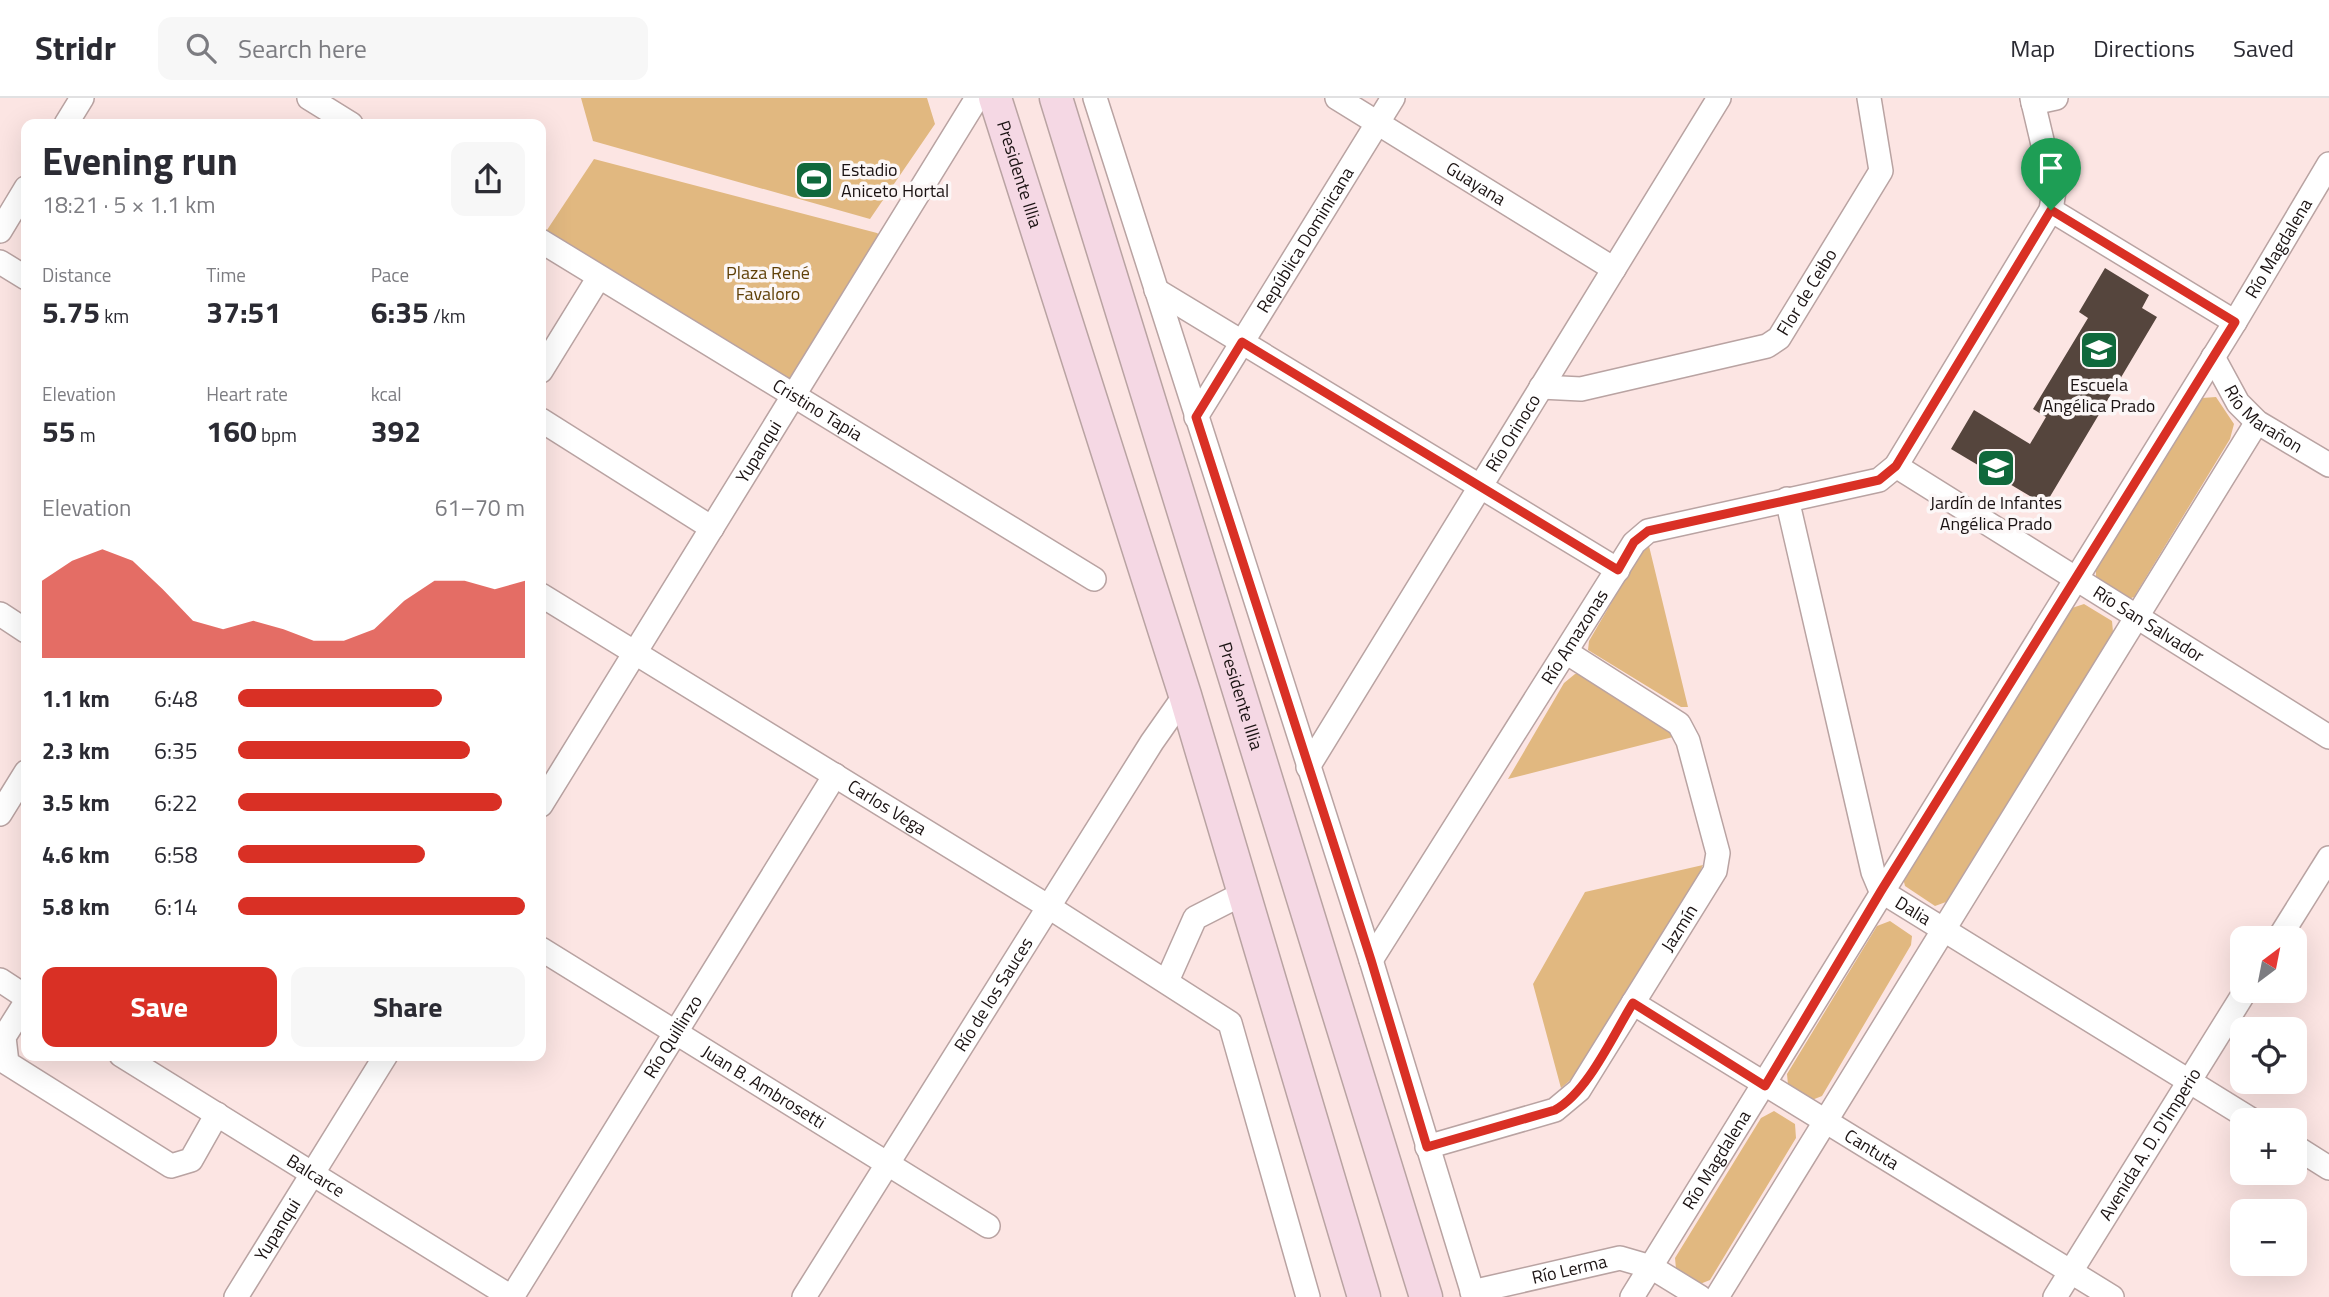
<!DOCTYPE html>
<html lang="en">
<head>
<meta charset="utf-8">
<style>
  :root { --surface:#fff; --page:#f7f7f7; --text:#2b2b33; --muted:#7c7c81; --line:#e1e1e2; --accent:#d93025 }
  body { margin:0; font-family:"Titillium Web",sans-serif; background:var(--page); color:var(--text); height:100vh; display:flex; flex-direction:column; font-size:26px; white-space:nowrap }
  * { box-sizing:border-box; margin:0 }
  p { font-size:23px; color:var(--muted) }
  .icon { flex:none; width:38px; height:38px; fill:none; stroke:currentColor; stroke-width:2; stroke-linecap:round; stroke-linejoin:round }
  .map { position:relative; flex:1; overflow:hidden }
  .panel { position:absolute; left:21px; top:21px; width:525px; height:942px; display:flex; flex-direction:column; background:var(--surface); border-radius:14px; box-shadow:0 7px 28px #0002 }
  .panel>* { flex:none }
  .needle { width:46px; rotate:32deg }
  .controls { position:absolute; left:2230px; top:828px; display:grid; gap:14px }
  .controls a { display:grid; place-items:center; width:77px; height:77px; border-radius:14px; background:var(--surface); box-shadow:0 7px 28px #0002; font-size:35px }
  .pin { position:absolute; display:grid; place-items:center; width:60px; height:60px; color:#fff; margin:-72px -30px; border-radius:50% 50% 50% 0; rotate:-45deg; box-shadow:0 0 7px #0007 }
  .pin .icon { rotate:45deg }
  .round { display:grid; place-items:center; flex:none; width:74px; height:74px; border-radius:14px; background:var(--page) }
  .head { display:flex; align-items:center; justify-content:space-between; height:119px; padding:0 21px }
  h1 { font-size:38px; font-weight:700; line-height:52px }
  .stats { display:grid; grid-template-columns:repeat(3,1fr); gap:10px; height:119px; padding:7px 21px }
  .stats div { display:grid; align-content:center }
  .stats b { font-size:30px; font-weight:700 }
  .stats small { font-size:19px; font-weight:400 }
  .stats p { font-size:19px }
  .chart { height:196px; padding:14px 21px }
  .chart p { display:flex; justify-content:space-between }
  .chart svg { width:100%; height:126px; margin-top:7px; fill:var(--accent); opacity:.7 }
  .button { display:flex; gap:14px; margin-top:auto; padding:14px 21px }
  .button a { flex:1; height:80px; border-radius:14px; background:var(--accent); color:#fff; font-size:28px; font-weight:700; line-height:80px; text-align:center }
  .button a+a { background:var(--page); color:var(--text) }
  ul { padding:0 21px; list-style:none; font-size:23px }
  li { display:grid; grid-template-columns:112px 84px 1fr; align-items:center; height:52px }
  li i { height:18px; border-radius:9px; background:var(--accent) }
  header { display:flex; align-items:center; gap:42px; box-sizing:border-box; height:98px; padding:0 35px; background:var(--surface); border-bottom:2px solid var(--line) }
  header strong { font-size:33px }
  nav { display:flex; gap:38px; margin-inline-start:auto; font-size:24px }
  .search { width:490px; height:63px; background:var(--page); display:flex; align-items:center; gap:18px; box-sizing:border-box; padding:0 24px; border-radius:14px; color:var(--muted); font-size:26px }
  .map>svg:first-child { display:block }
</style>
</head>
<body>
<header>
<strong>Stridr</strong>
<div class="search"><svg class="icon" aria-label="search" viewBox="0 0 24 24"><circle cx="10" cy="10" r="6"/><path d="M15 15l6 6"/></svg>Search here</div>
<nav><a>Map</a><a>Directions</a><a>Saved</a></nav>
</header>
<div class="map">
<svg width="2329" height="1199" viewBox="0 0 2329 1199">
  <rect width="100%" height="100%" fill="#fce5e3"/>
  <!-- green -->
  <path fill="#e1b880" d="M 581,0 L 927,0 L 935,26 L 870,121 L 593,43 Z
    M 594,61 L 877,135 L 885,141 L 791,289 L 545,135 Z
    M 2216,299 L 2234,326 L 2230,341 L 2134,499 L 2126,502 L 2096,483 L 2096,472 L 2202,300 Z
    M 1649,448 L 1688,609 L 1681,609 L 1588,552 L 1589,543 L 1638,459 Z
    M 2084,506 L 2112,523 L 2113,534 L 1946,804 L 1935,808 L 1905,788 L 1903,780 L 2072,510 Z
    M 1575,576 L 1584,576 L 1667,625 L 1673,639 L 1508,681 L 1564,585 Z
    M 1703,767 L 1694,787 L 1574,979 L 1561,990 L 1533,886 L 1585,794 Z
    M 1890,823 L 1912,838 L 1911,847 L 1822,998 L 1812,1002 L 1788,987 L 1787,976 L 1877,828 Z
    M 1774,1013 L 1795,1026 L 1796,1040 L 1710,1182 L 1700,1186 L 1676,1171 L 1675,1160 L 1761,1020 Z"/>
  <!-- building -->
  <path fill="#55453d" d="M 2105,170 L 2149,197 L 2142,210 L 2157,219 L 2045,407 L 1951,351 L 1974,312 L 2030,346 L 2046,319 L 2033,311 L 2088,220 L 2079,214 Z"/>
  <g fill="none" stroke-linecap="round" stroke-linejoin="round">
    <defs>
      <g id="street">
        <path d="M 309,0 L 351,26"/>
        <path d="M 1095,0 L 1371,862 L 1474,1199"/>
        <path id="s1" d="M 1337,0 L 1614,171"/>
        <path d="M 2033,5 L 2056,0"/>
        <path d="M 66,26 L 82,0"/>
        <path d="M 2051,112 L 2235,224"/>
        <path d="M 0,133 L 26,90"/>
        <path id="s2" d="M 541,143 L 1094,481"/>
        <path d="M 0,164 L 26,180"/>
        <path d="M 1156,192 L 1618,472"/>
        <path id="s3" d="M 2213,259 L 2238,305 L 2257,324 L 2329,367"/>
        <path d="M 541,273 L 599,179"/>
        <path id="s4" d="M 1541,289 L 1581,291 L 1767,248 L 1779,240 L 1881,73 L 1869,0"/>
        <path id="s5" d="M 1196,319 L 1393,0"/>
        <path d="M 541,322 L 712,430"/>
        <path id="s6" d="M 1896,368 L 2329,639"/>
        <path id="s7" d="M 1787,401 L 1873,774 L 1881,793 L 2252,1022"/>
        <path id="s8" d="M 541,497 L 1049,809 L 1230,925 L 1308,1199"/>
        <path d="M 0,516 L 26,533"/>
        <path id="s9" d="M 1308,669 L 1719,0"/>
        <path id="s10" d="M 541,707 L 977,0"/>
        <path d="M 0,716 L 26,674"/>
        <path d="M 2279,840 L 2329,760"/>
        <path id="s11" d="M 541,851 L 988,1128"/>
        <path id="s12" d="M 1371,862 L 1634,445 L 1648,433 L 1879,382 L 1896,368 L 2051,112 L 2054,93 L 2032,0"/>
        <path d="M 0,882 L 26,899"/>
        <path d="M 1167,883 L 1195,820 L 1244,795"/>
        <path d="M 26,904 L 4,939 L 7,965 L 171,1068 L 191,1062 L 217,1016"/>
        <path id="s13" d="M 1633,905 L 2112,1199"/>
        <path id="s14" d="M 121,957 L 511,1199"/>
        <path d="M 2294,1048 L 2329,1070"/>
        <path id="s15" d="M 1427,1049 L 1555,1012 L 1579,992 L 1715,773 L 1718,755 L 1688,643 L 1679,626 L 1566,554"/>
        <path id="s16" d="M 1472,1194 L 1620,1160 L 1651,1169 L 1700,1199"/>
        <path id="s17" d="M 236,1199 L 386,957"/>
        <path id="s18" d="M 512,1199 L 835,677"/>
        <path id="s19" d="M 804,1199 L 1152,644 L 1185,597"/>
        <path id="s20" d="M 1632,1199 L 2235,224 L 2329,66"/>
        <path d="M 1717,1199 L 2257,324"/>
        <path id="s21" d="M 2055,1199 L 2246,892"/>
      </g>
      <g id="secondary">
        <path id="s22" d="M 995,0 L 1185,597 L 1364,1199"/>
        <path id="s23" d="M 1056,0 L 1426,1199"/>
      </g>
    </defs>
    <!-- street casing -->
    <use href="#street" stroke="#b9a3a2" stroke-width="26"/>
    <!-- secondary casing -->
    <use href="#secondary" stroke="#b9a3a2" stroke-width="35"/>
    <!-- street -->
    <use href="#street" stroke="#fff" stroke-width="23"/>
    <!-- secondary -->
    <use href="#secondary" stroke="#f5d8e4" stroke-width="32"/>
  </g>
  <g fill="none" stroke-linecap="round" stroke-linejoin="round">
    <defs>
      <path id="route" d="M 2051,112 L 2235,224 L 1881,793 L 1765,988 L 1633,905 C 1613,937 1588,994 1555,1012 L 1427,1049 L 1371,862 L 1196,319 L 1242,244 L 1618,472 L 1634,444 L 1648,433 L 1879,382 L 1896,368 Z"/>
    </defs>
    <!-- route casing -->
    <use href="#route" stroke="#fff" stroke-width="14"/>
    <!-- route -->
    <use href="#route" stroke="#d93025" stroke-width="9"/>
  </g>
  <!-- icons -->
  <defs>
    <symbol id="stadium-square" viewBox="-11 -11 22 22"><rect x="-9" y="-9" width="18" height="18" rx="4" fill="#10693c" stroke="#fcf7f7"/><path d="M0-5a6.5 5 0 1 0 0 10a6.5 5 0 1 0 0-10ZM-3.5-1.8h7v3.6h-7Z" fill="#fff"/></symbol>
    <symbol id="school-square" viewBox="-11 -11 22 22"><rect x="-9" y="-9" width="18" height="18" rx="4" fill="#10693c" stroke="#fcf7f7"/><path d="M0-5L7-2L0 1L-7-2ZM-4 1L0 2.5L4 1V4Q0 6-4 4Z" fill="#fff"/></symbol>
  </defs>
  <g fill-rule="evenodd">
    <use href="#stadium-square" x="792" y="60" width="44" height="44"/>
    <use href="#school-square" x="2077" y="230" width="44" height="44"/>
    <use href="#school-square" x="1974" y="348" width="44" height="44"/>
  </g>
  <g text-anchor="middle" stroke-width="7" stroke-linejoin="round" paint-order="stroke">
    <!-- poi labels -->
    <g font-size="18" fill="#1b1313" stroke="#fcf7f7">
      <text x="841" y="78" text-anchor="start">Estadio<tspan x="841" dy="21">Aniceto Hortal</tspan></text>
      <text x="2099" y="293">Escuela<tspan x="2099" dy="21">Angélica Prado</tspan></text>
      <text x="1996" y="411">Jardín de Infantes<tspan x="1996" dy="21">Angélica Prado</tspan></text>
    </g>
    <!-- street labels -->
    <g font-size="18" fill="#1b1313" stroke="#fcf7f7">
      <text dy="6" stroke="none"><textPath href="#s22" startOffset="80">Presidente Illia</textPath></text>
      <text dy="6" stroke="none"><textPath href="#s1" startOffset="163">Guayana</textPath></text>
      <text dy="6" stroke="none"><textPath href="#s5" startOffset="208">República Dominicana</textPath></text>
      <text dy="6" stroke="none"><textPath href="#s20" startOffset="1232">Río Magdalena</textPath></text>
      <text dy="6" stroke="none"><textPath href="#s4" startOffset="299">Flor de Ceibo</textPath></text>
      <text dy="6" stroke="none"><textPath href="#s2" startOffset="324">Cristino Tapia</textPath></text>
      <text dy="6" stroke="none"><textPath href="#s3" startOffset="82">Río Marañon</textPath></text>
      <text dy="6" stroke="none"><textPath href="#s9" startOffset="392">Río Orinoco</textPath></text>
      <text dy="6" stroke="none"><textPath href="#s10" startOffset="415">Yupanqui</textPath></text>
      <text dy="6" stroke="none"><textPath href="#s6" startOffset="298">Río San Salvador</textPath></text>
      <text dy="6" stroke="none"><textPath href="#s12" startOffset="382">Río Amazonas</textPath></text>
      <text dy="6" stroke="none"><textPath href="#s23" startOffset="626">Presidente Illia</textPath></text>
      <text dy="6" stroke="none"><textPath href="#s8" startOffset="406">Carlos Vega</textPath></text>
      <text dy="6" stroke="none"><textPath href="#s7" startOffset="441">Dalia</textPath></text>
      <text dy="6" stroke="none"><textPath href="#s15" startOffset="355">Jazmín</textPath></text>
      <text dy="6" stroke="none"><textPath href="#s19" startOffset="357">Río de los Sauces</textPath></text>
      <text dy="6" stroke="none"><textPath href="#s18" startOffset="306">Río Quillinzo</textPath></text>
      <text dy="6" stroke="none"><textPath href="#s11" startOffset="262">Juan B. Ambrosetti</textPath></text>
      <text dy="6" stroke="none"><textPath href="#s21" startOffset="180">Avenida A. D. D'Imperio</textPath></text>
      <text dy="6" stroke="none"><textPath href="#s13" startOffset="280">Cantuta</textPath></text>
      <text dy="6" stroke="none"><textPath href="#s20" startOffset="161">Río Magdalena</textPath></text>
      <text dy="6" stroke="none"><textPath href="#s14" startOffset="229">Balcarce</textPath></text>
      <text dy="6" stroke="none"><textPath href="#s17" startOffset="79">Yupanqui</textPath></text>
      <text dy="6" stroke="none"><textPath href="#s16" startOffset="100">Río Lerma</textPath></text>
    </g>
    <!-- park labels -->
    <g font-size="18" fill="#5f3f06" stroke="#fcf7f7">
      <text x="768" y="181">Plaza René<tspan x="768" dy="21">Favaloro</tspan></text>
    </g>
  </g>
</svg>
<div class="controls">
<a><svg class="needle" viewBox="-14 -14 28 28"><path d="M0-13l5 13h-10z" fill="#e53935"/><path d="M0 13l5-13h-10z" fill="#7c7c81"/></svg></a>
<a><svg class="icon" aria-label="locate" viewBox="0 0 24 24"><circle cx="12" cy="12" r="6"/><path d="M12 2v4M12 18v4M2 12h4M18 12h4"/></svg></a>
<a>+</a>
<a>−</a>
</div>
<div class="pin" style="left:2051px;top:112px;background:#1e9e55"><svg class="icon" aria-label="arrive" viewBox="0 0 24 24"><path d="M6 21V4h12l-3 4 3 4H6"/></svg></div>
<section class="panel">
<div class="head"><div><h1>Evening run</h1><p>18:21 · 5 × 1.1 km</p></div><a class="round"><svg class="icon" aria-label="share" viewBox="0 0 24 24"><path d="M12 15V3M7 8l5-5 5 5M5 13v7h14v-7"/></svg></a></div>
<div class="stats">
<div><p>Distance</p><b>5.75<small> km</small></b></div>
<div><p>Time</p><b>37:51</b></div>
<div><p>Pace</p><b>6:35<small> /km</small></b></div>
</div>
<div class="stats">
<div><p>Elevation</p><b>55<small> m</small></b></div>
<div><p>Heart rate</p><b>160<small> bpm</small></b></div>
<div><p>kcal</p><b>392</b></div>
</div>
<div class="chart"><p><span>Elevation</span>61–70 m</p>
<svg viewBox="0 0 160 44" preserveAspectRatio="none"><path d="M0 44V17L10 10L20 6L30 10L40 20L50 31L60 34L70 31L80 34L90 38L100 38L110 34L120 24L130 17L140 17L150 20L160 17V44z"/></svg>
</div>
<ul>
<li><b>1.1 km</b>6:48<i style="width:71%"></i></li>
<li><b>2.3 km</b>6:35<i style="width:81%"></i></li>
<li><b>3.5 km</b>6:22<i style="width:92%"></i></li>
<li><b>4.6 km</b>6:58<i style="width:65%"></i></li>
<li><b>5.8 km</b>6:14<i style="width:100%"></i></li>
</ul>
<div class="button"><a>Save</a><a>Share</a></div>
</section>
</div>
</body>
</html>
